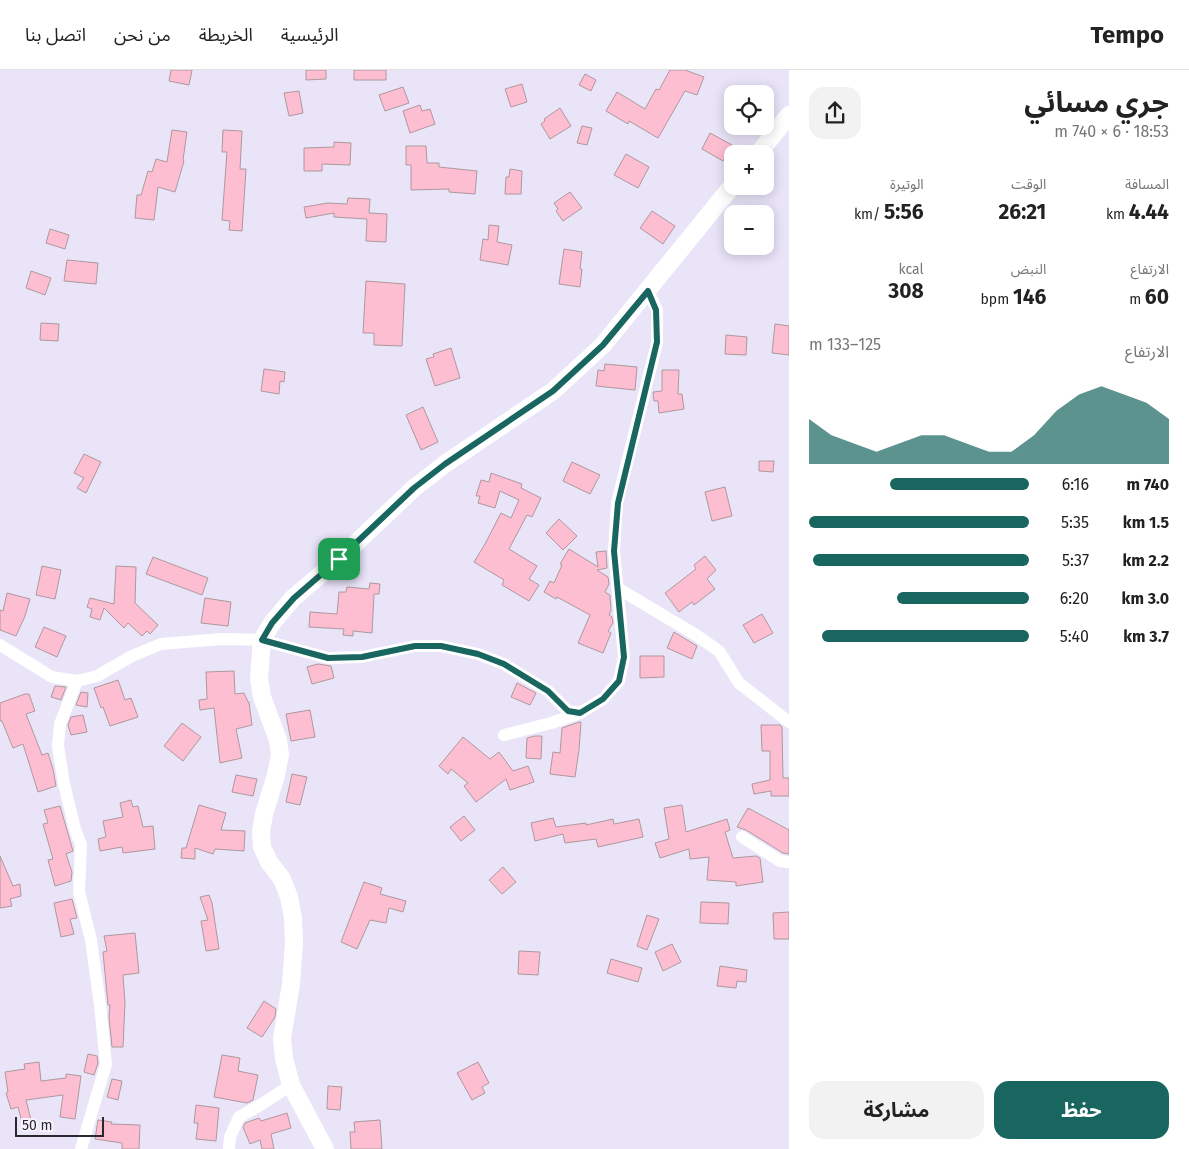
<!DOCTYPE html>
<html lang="ar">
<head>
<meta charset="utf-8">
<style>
  :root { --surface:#fff; --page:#f2f2f2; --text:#222; --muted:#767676; --line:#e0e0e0; --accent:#196661 }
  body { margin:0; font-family:"Fira Sans","Noto Sans Arabic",sans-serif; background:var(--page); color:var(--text); direction:rtl; height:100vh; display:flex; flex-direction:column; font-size:19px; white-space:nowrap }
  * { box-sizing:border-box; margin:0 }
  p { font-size:16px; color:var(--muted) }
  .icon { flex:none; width:28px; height:28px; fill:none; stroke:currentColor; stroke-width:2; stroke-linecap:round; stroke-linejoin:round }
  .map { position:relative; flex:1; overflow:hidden; direction:ltr }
  .details { display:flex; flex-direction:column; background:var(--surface); width:400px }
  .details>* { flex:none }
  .fabs { position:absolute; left:724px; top:15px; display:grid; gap:10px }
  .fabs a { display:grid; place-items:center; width:50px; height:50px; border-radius:10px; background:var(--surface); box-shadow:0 2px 12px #0003; font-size:25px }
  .scale { position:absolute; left:15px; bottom:12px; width:89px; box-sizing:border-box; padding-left:5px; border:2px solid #2a282f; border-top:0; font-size:14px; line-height:18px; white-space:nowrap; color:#2a282f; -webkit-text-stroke:4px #f6f3ff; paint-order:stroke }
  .pin { position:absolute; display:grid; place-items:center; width:42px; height:42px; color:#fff; margin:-21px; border-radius:10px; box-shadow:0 2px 8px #0006 }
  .round { display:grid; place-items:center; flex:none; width:52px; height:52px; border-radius:15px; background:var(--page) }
  .overview { display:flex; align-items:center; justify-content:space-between; height:85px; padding:0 20px }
  h1 { font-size:28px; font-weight:700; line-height:38px }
  .metrics { display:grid; grid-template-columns:repeat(3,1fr); gap:8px; height:85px; padding:5px 20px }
  .metrics div { display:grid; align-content:center }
  .metrics b { font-size:21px; font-weight:700 }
  .metrics small { font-size:14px; font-weight:400 }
  .metrics p { font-size:14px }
  .chart { height:140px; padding:10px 20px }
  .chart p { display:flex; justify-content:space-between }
  .chart svg { width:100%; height:90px; margin-top:5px; fill:var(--accent); opacity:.7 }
  .primary-button { display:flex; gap:10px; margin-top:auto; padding:10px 20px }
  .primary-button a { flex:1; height:58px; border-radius:15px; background:var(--accent); color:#fff; font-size:20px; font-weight:700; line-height:58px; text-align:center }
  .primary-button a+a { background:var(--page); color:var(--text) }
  ul { padding:0 20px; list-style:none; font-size:16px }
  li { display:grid; grid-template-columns:80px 60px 1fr; align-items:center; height:38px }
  li i { height:12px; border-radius:6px; background:var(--accent) }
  header { display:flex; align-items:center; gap:30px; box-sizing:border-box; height:70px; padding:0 25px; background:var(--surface); border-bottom:1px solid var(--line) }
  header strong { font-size:24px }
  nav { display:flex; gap:28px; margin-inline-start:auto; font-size:18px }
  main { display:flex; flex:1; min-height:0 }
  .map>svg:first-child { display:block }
</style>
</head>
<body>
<header>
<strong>Tempo</strong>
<nav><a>الرئيسية</a><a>الخريطة</a><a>من نحن</a><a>اتصل بنا</a></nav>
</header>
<main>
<section class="details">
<div class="overview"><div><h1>جري مسائي</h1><p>18:53 · 6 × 740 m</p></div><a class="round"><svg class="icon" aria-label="share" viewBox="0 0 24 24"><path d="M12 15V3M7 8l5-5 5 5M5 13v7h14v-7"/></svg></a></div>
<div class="metrics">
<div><p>المسافة</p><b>4.44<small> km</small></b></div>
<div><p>الوقت</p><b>26:21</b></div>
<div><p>الوتيرة</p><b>5:56<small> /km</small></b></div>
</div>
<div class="metrics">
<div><p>الارتفاع</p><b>60<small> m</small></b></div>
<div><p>النبض</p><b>146<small> bpm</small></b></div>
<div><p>kcal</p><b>308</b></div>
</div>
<div class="chart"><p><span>الارتفاع</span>125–133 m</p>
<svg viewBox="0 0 160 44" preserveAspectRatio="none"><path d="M0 44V22L10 30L20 34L30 38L40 34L50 30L60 30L70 34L80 38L90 38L100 30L110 18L120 10L130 6L140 10L150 14L160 22V44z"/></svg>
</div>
<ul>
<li><b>740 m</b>6:16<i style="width:63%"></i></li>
<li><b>1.5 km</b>5:35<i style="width:100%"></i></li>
<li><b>2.2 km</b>5:37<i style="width:98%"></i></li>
<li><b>3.0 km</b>6:20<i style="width:60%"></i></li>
<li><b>3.7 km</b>5:40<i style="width:94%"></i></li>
</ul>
<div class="primary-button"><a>حفظ</a><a>مشاركة</a></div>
</section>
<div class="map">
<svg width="789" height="1079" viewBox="0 0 789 1079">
  <rect width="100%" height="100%" fill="#e9e4f8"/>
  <!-- building -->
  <path fill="#fdbed1" stroke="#ae989e" d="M 171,0 L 192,0 L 189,15 L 169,11 Z
    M 306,0 L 326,0 L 326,9 L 306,10 Z
    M 354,0 L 386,0 L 386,10 L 354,10 Z
    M 670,0 L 685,0 L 704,7 L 697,25 L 685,21 L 658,68 L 629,51 L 628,54 L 606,41 L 617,22 L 645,39 L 656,19 L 659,20 Z
    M 585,4 L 596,10 L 591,21 L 579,15 Z
    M 522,14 L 527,32 L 511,37 L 505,19 Z
    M 403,17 L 409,33 L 385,41 L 379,25 Z
    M 299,21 L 303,43 L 289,46 L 284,23 Z
    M 420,35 L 422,41 L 430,39 L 435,54 L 410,63 L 403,41 Z
    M 560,38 L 571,56 L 550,69 L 541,54 L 545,51 L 544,49 Z
    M 582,56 L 592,58 L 587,75 L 577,73 Z
    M 172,60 L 187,62 L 183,90 L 184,91 L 175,122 L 158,117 L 154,150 L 135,148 L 137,125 L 141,125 L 148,101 L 152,102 L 156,89 L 167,92 Z
    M 223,60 L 242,61 L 240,99 L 246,99 L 242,161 L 229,160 L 230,151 L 222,150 L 227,82 L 222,82 Z
    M 710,63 L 732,75 L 723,91 L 702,79 Z
    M 334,72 L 351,73 L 350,95 L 322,94 L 322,101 L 304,101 L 304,78 L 334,77 Z
    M 406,76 L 426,76 L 427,93 L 439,93 L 439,97 L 477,101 L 475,124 L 449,122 L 449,119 L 411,120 L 411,95 L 406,95 Z
    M 626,84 L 649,97 L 638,118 L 614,105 Z
    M 510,99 L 522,101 L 521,124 L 505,124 L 506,107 L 509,107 Z
    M 570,122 L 582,138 L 563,151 L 556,141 L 558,139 L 554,133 Z
    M 348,128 L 370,129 L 369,143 L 387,144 L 386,172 L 366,171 L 367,149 L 334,147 L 334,143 L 306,148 L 304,137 L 328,133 L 347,134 Z
    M 652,141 L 675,156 L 663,174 L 640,158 Z
    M 489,155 L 499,156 L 497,172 L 512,175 L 508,195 L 480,190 L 483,169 L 488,170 Z
    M 50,159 L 69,165 L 65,179 L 46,173 Z
    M 564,179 L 582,182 L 580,199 L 582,199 L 580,217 L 559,214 Z
    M 67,190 L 98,193 L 96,214 L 64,211 Z
    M 31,201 L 51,208 L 45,225 L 26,218 Z
    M 366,211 L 405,214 L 402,276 L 374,275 L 374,263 L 363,263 Z
    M 41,253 L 59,254 L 58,271 L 40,270 Z
    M 775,254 L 789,256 L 789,285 L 772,283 Z
    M 726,265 L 747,267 L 746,285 L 725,284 Z
    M 451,278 L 460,308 L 435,316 L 426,289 L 434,287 L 433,284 Z
    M 605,294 L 637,297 L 635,320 L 596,316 L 598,300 L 604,301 Z
    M 264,299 L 285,302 L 284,312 L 280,311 L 279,324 L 261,321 Z
    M 662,300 L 679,300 L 678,324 L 682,324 L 684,339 L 659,343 L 658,331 L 654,331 L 653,322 L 662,321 Z
    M 423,337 L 438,372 L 421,380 L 406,345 Z
    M 84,384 L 101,392 L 86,423 L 77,418 L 84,408 L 74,403 Z
    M 759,391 L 774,391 L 773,402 L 759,401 Z
    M 572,392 L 600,405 L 590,424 L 563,411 Z
    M 491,403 L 522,414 L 521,418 L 541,428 L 532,447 L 527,445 L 509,479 L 537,496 L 529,509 L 539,515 L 529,531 L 502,515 L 504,510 L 474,492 L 485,474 L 501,443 L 511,448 L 519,430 L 500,421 L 495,438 L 478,433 L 480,426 L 476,426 L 481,410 L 489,412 Z
    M 725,417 L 732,446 L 712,451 L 705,422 Z
    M 559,449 L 577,466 L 563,480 L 546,463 Z
    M 569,479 L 598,497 L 596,482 L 606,481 L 607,498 L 597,500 L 608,507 L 609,514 L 605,522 L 610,525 L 611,541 L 609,545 L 612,547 L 613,553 L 608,561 L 611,563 L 603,583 L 578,573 L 590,545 L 557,527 L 556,529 L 544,522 L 550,511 L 554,513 L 562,495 L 560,494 Z
    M 705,486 L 716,500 L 707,509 L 715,519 L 694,535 L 692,532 L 679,542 L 665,523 L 696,499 L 694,495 Z
    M 153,487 L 208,508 L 202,525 L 146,504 Z
    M 42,496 L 61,500 L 55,529 L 36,525 Z
    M 116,496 L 136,497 L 135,533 L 158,555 L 150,564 L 147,561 L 142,566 L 128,553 L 124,558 L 104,538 L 100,550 L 90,547 L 92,539 L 87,537 L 90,528 L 114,534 Z
    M 370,513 L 380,514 L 379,524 L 374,524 L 372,563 L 353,561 L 353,566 L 343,565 L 344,559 L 309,557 L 310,542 L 337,544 L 339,522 L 346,522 L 347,517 L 369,519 Z
    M 7,523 L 30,529 L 25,546 L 16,566 L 0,560 L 0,540 L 3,541 Z
    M 205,528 L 231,532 L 228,556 L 201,553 Z
    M 762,544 L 773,563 L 754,573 L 743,555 Z
    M 44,557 L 66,566 L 57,587 L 35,577 Z
    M 674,562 L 697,576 L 692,589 L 667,578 Z
    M 640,586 L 664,586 L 664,607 L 640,608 Z
    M 318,594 L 331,596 L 334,608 L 312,614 L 307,597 Z
    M 234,601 L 235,624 L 244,623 L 248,632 L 249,632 L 252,655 L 236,659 L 242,688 L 220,693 L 214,638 L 200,640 L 199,630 L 207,629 L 206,602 Z
    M 118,610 L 125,630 L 131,628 L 138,647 L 110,656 L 103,637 L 101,638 L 94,618 Z
    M 517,613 L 536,623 L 530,635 L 511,627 Z
    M 55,616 L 66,617 L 61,630 L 51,627 Z
    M 81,622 L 88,623 L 87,637 L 76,635 Z
    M 25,624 L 29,624 L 35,641 L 26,644 L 42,685 L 48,683 L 53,699 L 56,716 L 38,722 L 23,674 L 13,678 L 2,651 L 0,651 L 0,633 Z
    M 310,640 L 315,667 L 291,671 L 286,644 Z
    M 83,645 L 87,662 L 71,665 L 68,655 L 71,647 Z
    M 579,652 L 581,652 L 579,680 L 575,707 L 550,704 L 553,682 L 560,683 L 562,658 Z
    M 182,653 L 201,667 L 183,691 L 164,676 Z
    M 761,655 L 780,655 L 782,657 L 783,708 L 789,708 L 789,726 L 771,726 L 771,721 L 754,724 L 752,714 L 770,710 L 770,681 L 762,681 Z
    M 535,666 L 542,666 L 541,689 L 526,688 L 527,668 Z
    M 463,667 L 490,689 L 499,682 L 513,701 L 528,696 L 534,712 L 510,720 L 506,709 L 476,732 L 464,716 L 468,713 L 451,699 L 448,704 L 439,696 Z
    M 292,704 L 307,707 L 300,735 L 286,732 Z
    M 236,705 L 257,709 L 253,726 L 232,722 Z
    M 131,730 L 133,737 L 138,736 L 143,757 L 153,756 L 155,779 L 123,783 L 122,777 L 100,781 L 98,769 L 106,767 L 103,751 L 123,747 L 120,733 Z
    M 199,735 L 226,743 L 221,760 L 245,761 L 244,781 L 215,779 L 213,784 L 195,778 L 195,789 L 181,788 L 182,778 L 186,778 Z
    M 682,735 L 686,762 L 727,749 L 730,760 L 725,762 L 733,788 L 756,786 L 760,788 L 763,812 L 736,816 L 736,812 L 707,810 L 709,787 L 690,789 L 689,779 L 660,788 L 655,773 L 669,769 L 664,738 Z
    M 60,736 L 73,781 L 66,784 L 72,802 L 71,811 L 55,816 L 48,790 L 53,789 L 43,754 L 48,753 L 44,740 Z
    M 748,738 L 789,760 L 789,784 L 783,783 L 746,760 L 737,757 Z
    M 464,746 L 475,760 L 461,771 L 450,757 Z
    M 553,748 L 556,757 L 586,753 L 586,755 L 613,749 L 614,754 L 639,749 L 643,767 L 598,777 L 596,769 L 565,773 L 563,764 L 535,771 L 531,753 Z
    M 0,786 L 13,816 L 20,814 L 21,826 L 10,829 L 12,836 L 0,838 Z
    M 503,797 L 516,812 L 502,824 L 489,810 Z
    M 364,812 L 382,818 L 380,824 L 406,831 L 403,842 L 389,838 L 386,853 L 370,850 L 357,879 L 341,872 Z
    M 209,825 L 212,833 L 219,879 L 206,881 L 201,851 L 208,850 L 200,827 Z
    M 72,829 L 77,848 L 70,849 L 74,864 L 61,867 L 54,833 Z
    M 701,832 L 729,833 L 728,854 L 700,853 Z
    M 789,842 L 789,869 L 774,869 L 773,843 Z
    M 647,845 L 659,849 L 647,880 L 637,876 Z
    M 135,863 L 139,903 L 123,905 L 125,933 L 123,977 L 112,977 L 109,947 L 110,935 L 108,935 L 103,882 L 107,881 L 104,866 Z
    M 672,874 L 681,892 L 663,901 L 655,882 Z
    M 519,881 L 540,882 L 538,905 L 518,904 Z
    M 611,889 L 642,898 L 638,912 L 607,903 Z
    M 720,896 L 747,900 L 746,912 L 737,911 L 736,918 L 717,916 Z
    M 264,931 L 276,939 L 275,947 L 262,967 L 247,958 Z
    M 88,984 L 97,986 L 98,993 L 94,1005 L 84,1002 Z
    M 222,985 L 240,988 L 238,1001 L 258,1005 L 253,1030 L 247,1033 L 214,1027 Z
    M 39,992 L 41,1011 L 66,1008 L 66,1004 L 81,1006 L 75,1049 L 60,1047 L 63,1025 L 26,1030 L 31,1050 L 22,1052 L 18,1037 L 11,1039 L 6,1023 L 8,1022 L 5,1002 L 25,999 L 24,994 Z
    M 478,992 L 489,1013 L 482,1017 L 485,1023 L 472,1030 L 457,1003 Z
    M 112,1009 L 122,1011 L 118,1030 L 107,1027 Z
    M 328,1016 L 342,1017 L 340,1040 L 327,1039 Z
    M 196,1035 L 219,1038 L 216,1071 L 196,1069 L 198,1053 L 194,1053 Z
    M 287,1043 L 291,1058 L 271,1064 L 274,1079 L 262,1079 L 260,1070 L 250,1074 L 243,1057 L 245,1053 L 259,1048 L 261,1051 Z
    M 98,1050 L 112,1052 L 111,1054 L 140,1055 L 139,1079 L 122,1079 L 122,1073 L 95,1069 Z
    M 380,1050 L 382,1079 L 351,1079 L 350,1062 L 355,1062 L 354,1052 Z"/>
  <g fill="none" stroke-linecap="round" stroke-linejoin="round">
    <!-- minor -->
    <path stroke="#fff" stroke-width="12" d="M 619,519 L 696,565 L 719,581 L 739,613 L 789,652
      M 0,575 L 52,607 L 77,611 L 97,606 L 132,586 L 161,574 L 222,569 L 262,570 L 328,588 L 362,587 L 415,576 L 441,576 L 478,584 L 504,594 L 548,621 L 568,641 L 580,643 L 603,629 L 619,611 L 624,587 L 614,481 L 617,433 L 657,273 L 657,240 L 648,221
      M 77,611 L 60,654 L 58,676 L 64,714 L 75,759 L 81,775 L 79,822 L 91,870 L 100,935 L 106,994 L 81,1079
      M 504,665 L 551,653 L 580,643
      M 742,767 L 780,791 L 789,792
      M 229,1079 L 230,1067 L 239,1047 L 262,1034 L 291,1015"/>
    <!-- secondary -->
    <path stroke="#fff" stroke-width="18" d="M 758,84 L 789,45
      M 325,1079 L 291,1015 L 284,988 L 282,968 L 291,914 L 294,873 L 293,848 L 289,827 L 282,809 L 269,792 L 262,777 L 261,762 L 264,744 L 276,705 L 280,685 L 278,670 L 262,627 L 259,608 L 262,570 L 272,553 L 293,528 L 339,489 L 414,418 L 445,394 L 553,321 L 603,275 L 732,116"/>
  </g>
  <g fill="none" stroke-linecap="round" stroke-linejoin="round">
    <defs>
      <path id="route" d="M 648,221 L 656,240 L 657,272 L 618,433 L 614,481 L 624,587 L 619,611 L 603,629 L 580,643 L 568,641 L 548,621 L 504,594 L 478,584 L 441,576 L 415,576 L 362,587 L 328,588 L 262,570 L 272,553 L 294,528 L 339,489 L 414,418 L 445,394 L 553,321 L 603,275 Z"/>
    </defs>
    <!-- route casing -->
    <use href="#route" stroke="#fff" stroke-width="10"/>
    <!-- route -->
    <use href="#route" stroke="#196661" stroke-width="6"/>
  </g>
</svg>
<div class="fabs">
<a><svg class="icon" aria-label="locate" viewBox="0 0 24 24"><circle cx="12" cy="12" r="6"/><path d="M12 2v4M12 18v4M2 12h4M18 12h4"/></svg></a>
<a>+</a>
<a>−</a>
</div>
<div class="scale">50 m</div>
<div class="pin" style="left:339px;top:489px;background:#1e9e55"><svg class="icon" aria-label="arrive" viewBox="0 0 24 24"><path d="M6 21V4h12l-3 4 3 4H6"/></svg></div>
</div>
</main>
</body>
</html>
